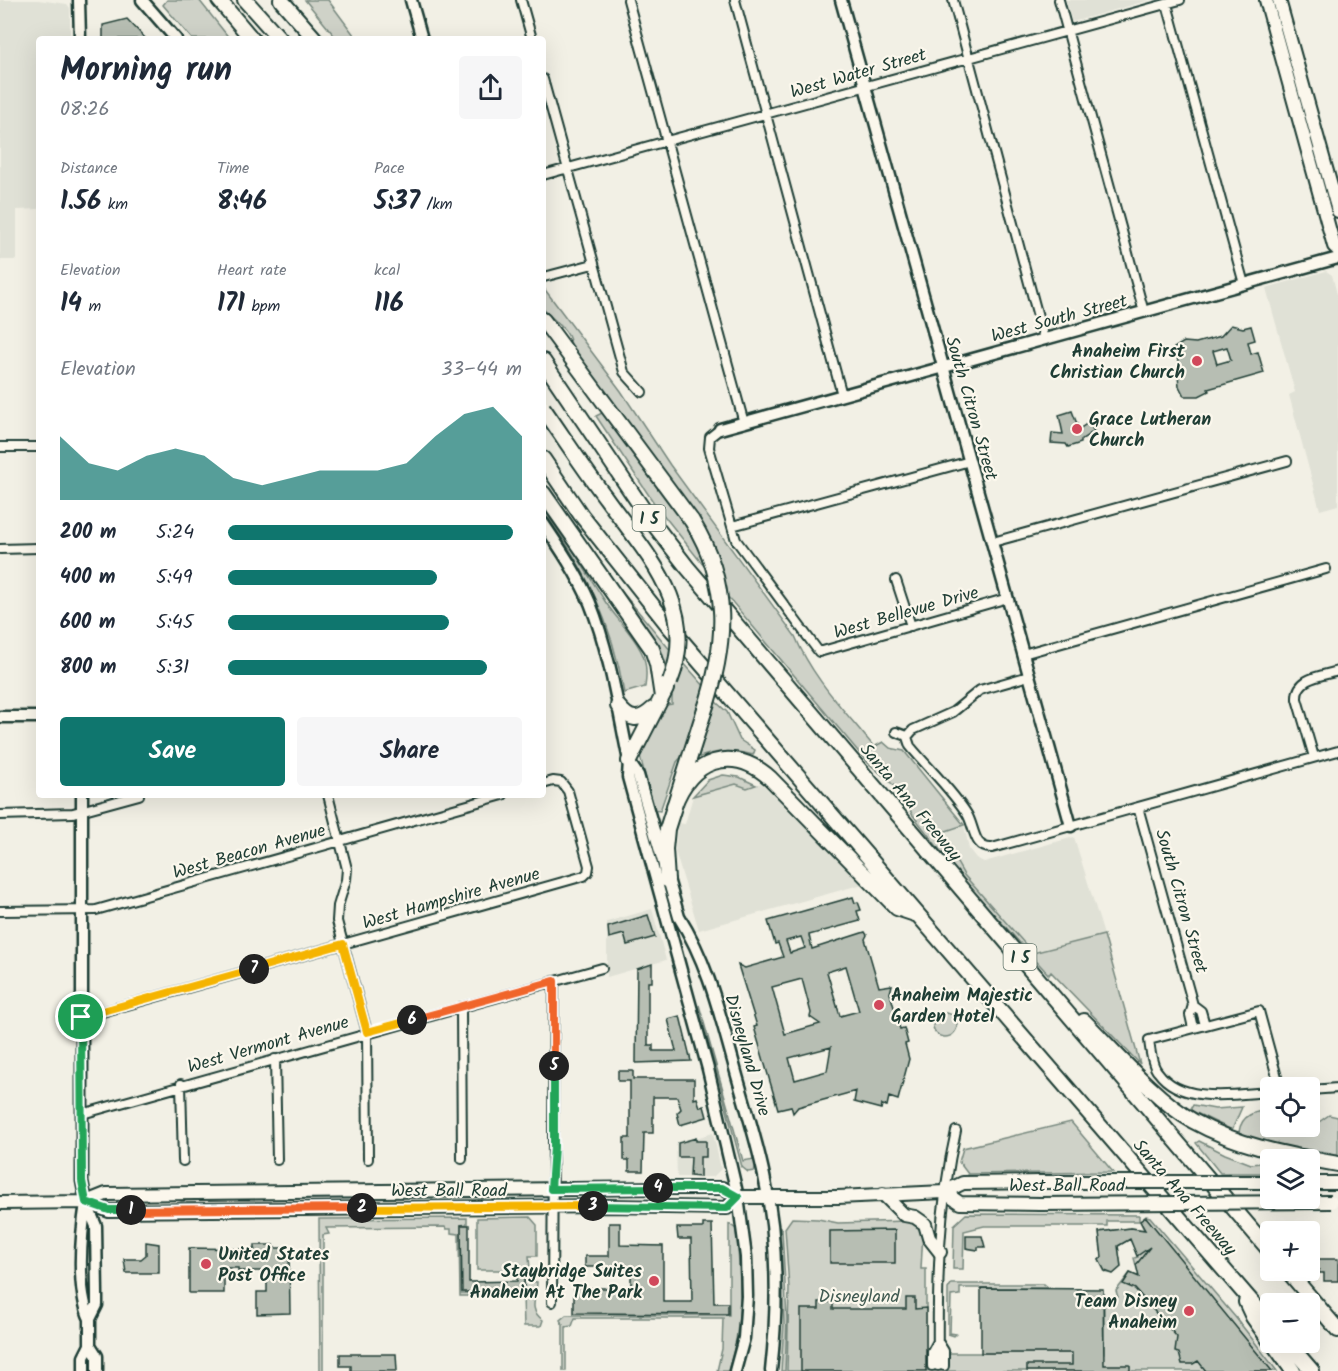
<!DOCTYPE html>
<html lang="en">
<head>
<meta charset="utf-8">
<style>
  :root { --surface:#fff; --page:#f6f6f7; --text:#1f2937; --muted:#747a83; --accent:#0f766e }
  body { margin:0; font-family:Kalam,sans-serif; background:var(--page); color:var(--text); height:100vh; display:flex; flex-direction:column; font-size:22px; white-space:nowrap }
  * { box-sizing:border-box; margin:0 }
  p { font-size:20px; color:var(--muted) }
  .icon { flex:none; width:33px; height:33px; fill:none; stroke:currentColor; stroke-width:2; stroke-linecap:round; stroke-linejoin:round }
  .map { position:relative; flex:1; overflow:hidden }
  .sheet { position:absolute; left:36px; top:36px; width:510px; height:762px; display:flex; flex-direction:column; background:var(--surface); border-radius:6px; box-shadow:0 6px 24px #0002 }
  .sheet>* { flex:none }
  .controls { position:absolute; left:1260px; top:1077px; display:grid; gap:12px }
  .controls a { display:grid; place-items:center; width:60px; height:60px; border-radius:6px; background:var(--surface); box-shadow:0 6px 24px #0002; font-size:30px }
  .pin { position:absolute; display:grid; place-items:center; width:51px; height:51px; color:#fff; margin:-26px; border:3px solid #fff; border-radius:50%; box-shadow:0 2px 6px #0007 }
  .km { position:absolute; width:30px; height:30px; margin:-15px; border-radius:50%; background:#222; color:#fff; font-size:16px; line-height:30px; text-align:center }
  .round { display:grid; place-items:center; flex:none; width:63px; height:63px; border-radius:6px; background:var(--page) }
  .head { display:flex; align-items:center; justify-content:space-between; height:102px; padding:0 24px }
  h1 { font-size:33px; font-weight:700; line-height:45px }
  .figures { display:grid; grid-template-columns:repeat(3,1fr); gap:9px; height:102px; padding:6px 24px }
  .figures div { display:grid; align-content:center }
  .figures b { font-size:26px; font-weight:700 }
  .figures small { font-size:16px; font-weight:400 }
  .figures p { font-size:16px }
  .chart { height:168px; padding:12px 24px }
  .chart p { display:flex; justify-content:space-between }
  .chart svg { width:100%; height:108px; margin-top:6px; fill:var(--accent); opacity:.7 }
  .button { display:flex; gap:12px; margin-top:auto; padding:12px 24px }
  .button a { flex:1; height:69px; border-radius:6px; background:var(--accent); color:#fff; font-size:24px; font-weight:700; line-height:69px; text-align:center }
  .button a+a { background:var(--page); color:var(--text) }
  ul { padding:0 24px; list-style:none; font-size:20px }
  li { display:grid; grid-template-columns:96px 72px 1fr; align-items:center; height:45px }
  li i { height:15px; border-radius:8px; background:var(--accent) }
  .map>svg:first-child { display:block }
</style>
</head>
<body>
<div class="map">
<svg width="1338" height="1371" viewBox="0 0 1338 1371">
  <rect width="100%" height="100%" fill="#f2f0e5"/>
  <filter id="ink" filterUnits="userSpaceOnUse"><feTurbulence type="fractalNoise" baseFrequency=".0167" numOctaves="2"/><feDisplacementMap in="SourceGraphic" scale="12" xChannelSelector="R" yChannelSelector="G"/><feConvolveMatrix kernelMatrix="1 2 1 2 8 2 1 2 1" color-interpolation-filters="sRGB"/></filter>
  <g filter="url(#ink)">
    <!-- built -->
    <path fill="#e0e1d6" d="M 0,0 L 38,0 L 67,4 L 70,8 L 70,39 L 39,39 L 39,209 L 17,210 L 17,260 L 0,260 Z
      M 1066,0 L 1150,0 L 1072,22 Z
      M 1326,271 L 1332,275 L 1338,298 L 1338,505 L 1320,510 L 1289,395 L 1295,392 L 1266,288 Z
      M 761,783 L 863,884 L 699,930 L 675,851 L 678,823 L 685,824 L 693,796 L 736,784 L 747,788 Z
      M 964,825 L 969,849 L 976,858 L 984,862 L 1074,837 L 1104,935 L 1033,953 L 964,875 L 940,832 Z
      M 652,909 L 666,960 L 607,977 L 607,922 Z
      M 713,1133 L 721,1169 L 713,1177 L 677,1177 L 676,1144 Z"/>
    <!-- green -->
    <path fill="#cfd2c8" stroke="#77887e" stroke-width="1.5" d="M 167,0 L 199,0 L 230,39 L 192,39 L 163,5 Z
      M 305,0 L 328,0 L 357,39 L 337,39 Z
      M 543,287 L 621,391 L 670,465 L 795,636 C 812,678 846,712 874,747 L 883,742 L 890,748 L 904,751 L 964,825 L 940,833 L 964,875 L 1033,953 L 1104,935 L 1140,1064 L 1051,972 L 1049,975 L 963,880 L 912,814 L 903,795 L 887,779 L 868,763 L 728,597 L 717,556 L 703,525 L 571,346 C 570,329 553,321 543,308 Z
      M 604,412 L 692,534 L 708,571 L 654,503 L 596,416 Z
      M 543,504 C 564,535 583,567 603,598 C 614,617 631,631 641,651 C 647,662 647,674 645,687 L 624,693 C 612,621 585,568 543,509 Z
      M 598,563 L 671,651 L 666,679 Z
      M 682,661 L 705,687 L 684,754 L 677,762 L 660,811 L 654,810 L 640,756 L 666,705 L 672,704 L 672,695 Z
      M 716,702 L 727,712 L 740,740 L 755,750 L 753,755 C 732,749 715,751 694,759 Z
      M 723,775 L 739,777 L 756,785 L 747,788 L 736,784 L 693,796 L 708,780 Z
      M 699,1005 L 743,1161 L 754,1159 L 756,1166 L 754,1171 L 748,1172 L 742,1167 Z
      M933 1025a12 12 0 1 1 24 0a12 12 0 1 1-24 0Z
      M 1193,1105 L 1215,1109 L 1242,1107 L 1232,1130 L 1190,1110 Z
      M 1270,1110 L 1270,1126 L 1310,1126 L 1310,1124 L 1316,1124 L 1329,1115 L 1338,1117 L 1338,1155 C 1309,1146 1263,1152 1239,1132 C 1241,1115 1255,1111 1270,1110 Z
      M 1071,1122 L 1113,1172 L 968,1174 L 959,1162 L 963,1148 Z
      M 1199,1141 L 1225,1154 L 1251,1164 L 1270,1162 L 1270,1173 L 1220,1173 L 1196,1143 Z
      M 491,1196 L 474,1201 L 174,1204 L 191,1199 Z
      M 966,1214 L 1139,1215 L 1139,1221 L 1107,1221 L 1107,1226 L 984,1226 L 964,1231 L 963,1269 L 953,1269 L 954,1225 Z
      M 1146,1216 L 1150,1217 L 1236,1318 L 1277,1371 L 787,1371 L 789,1288 L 785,1228 L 792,1218 L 818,1219 L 838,1223 L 907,1221 L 914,1223 L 923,1232 L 921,1269 L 926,1269 L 926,1366 L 944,1366 L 949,1353 L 1104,1353 L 1104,1298 L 1118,1297 L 1116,1291 L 1130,1273 L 1137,1276 L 1143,1271 L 1136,1265 L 1134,1258 L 1138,1257 L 1130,1239 L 1118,1246 L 1121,1267 L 1113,1274 L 1105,1272 L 1099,1260 L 1106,1253 L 1101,1251 L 1099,1232 L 1131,1228 L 1144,1230 L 1140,1221 Z
      M 530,1217 L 537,1225 L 537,1256 L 529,1256 L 530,1270 L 477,1270 L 477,1218 Z
      M 467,1218 L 467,1224 L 461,1225 L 461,1293 L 524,1293 L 524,1281 L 537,1282 C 537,1297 527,1309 543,1320 L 541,1326 L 524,1326 L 523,1296 L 460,1296 L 459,1234 L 451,1233 L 451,1229 L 446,1229 L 445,1227 L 326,1228 L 329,1234 L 323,1235 L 323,1371 L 320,1371 L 319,1219 Z
      M 729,1224 L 736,1229 C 741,1276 744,1325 728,1371 L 717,1371 L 722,1349 L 723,1318 L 575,1318 L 572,1326 L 566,1327 L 566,1371 L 563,1371 L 563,1325 L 560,1320 L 566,1315 L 729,1315 Z
      M 780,1228 L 782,1229 L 787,1319 L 785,1371 L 781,1371 L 784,1323 Z
      M 951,1284 L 1044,1284 L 1049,1288 L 960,1288 L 960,1295 L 951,1296 L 950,1333 L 956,1334 L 954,1336 L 948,1334 L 948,1289 Z"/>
    <!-- building -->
    <path fill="#b7beb3" stroke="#1f3d34" stroke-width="1.5" fill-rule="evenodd" d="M 127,19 L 146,39 L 103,39 L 103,25 Z
      M 1231,325 L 1243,328 L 1251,326 L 1255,340 L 1248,342 L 1251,354 L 1258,352 L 1264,373 L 1208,389 L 1209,391 L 1199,396 L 1184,396 L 1179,386 L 1178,375 L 1182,374 L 1174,348 L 1184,342 L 1196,343 L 1221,336 ZM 1227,347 L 1231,360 L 1217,364 L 1213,351 Z
      M 1072,411 L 1079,429 L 1088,423 L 1094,431 L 1081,440 L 1081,443 L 1068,447 L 1066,444 L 1051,443 L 1052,433 L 1063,434 L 1059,415 Z
      M 853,897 L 855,903 L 858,902 L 861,910 L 857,911 L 860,921 L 809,935 L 812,949 L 865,932 L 867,935 L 865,939 L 879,987 L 892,985 L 890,993 L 900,1029 L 904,1028 L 908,1043 L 905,1044 L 909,1059 L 898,1100 L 889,1097 L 887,1106 L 882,1105 L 881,1109 L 854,1102 L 856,1091 L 798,1107 L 793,1113 L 791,1106 L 778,1109 L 754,1027 L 757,1026 L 738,965 L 745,968 L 783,957 L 778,943 L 775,944 L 768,921 ZM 801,937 L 805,948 L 790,953 L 786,941 ZM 846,966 L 859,1011 L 840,1016 L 827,972 ZM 802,979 L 811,1013 L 810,1017 L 820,1024 L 785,1034 L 772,987 ZM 831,1047 L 827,1071 L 795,1080 L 789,1058 Z
      M 648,915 L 655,937 L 627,945 L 624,934 L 609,938 L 608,927 Z
      M 652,964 L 652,982 L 648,982 L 648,1045 L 653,1045 L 653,1051 L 676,1051 L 668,1019 L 680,1016 L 691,1061 L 636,1063 L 637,969 Z
      M 618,1071 L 633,1071 L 633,1079 L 694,1079 L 694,1099 L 697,1098 L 700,1107 L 704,1106 L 707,1117 L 680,1125 L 677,1113 L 681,1109 L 677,1097 L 653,1097 L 653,1133 L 644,1133 L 643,1171 L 629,1171 L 629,1160 L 624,1160 L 624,1138 L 630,1138 L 630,1081 L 618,1081 Z
      M 696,1138 L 696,1141 L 706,1141 L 706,1157 L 700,1157 L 700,1177 L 690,1176 L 691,1157 L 678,1157 L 678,1143 Z
      M 1146,1217 L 1272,1371 L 1206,1371 L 1198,1361 L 1193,1364 L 1182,1364 L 1179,1353 L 1175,1352 L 1177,1337 L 1135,1289 L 1123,1284 L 1130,1273 L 1139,1277 L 1136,1265 L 1150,1247 L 1137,1256 L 1130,1239 L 1118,1246 L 1121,1267 L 1113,1274 L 1105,1271 L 1099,1260 L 1102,1257 L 1099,1232 L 1131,1228 L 1145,1230 L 1140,1221 Z
      M 609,1223 L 620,1223 L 620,1245 L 663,1246 L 663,1302 L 692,1302 L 691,1239 L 678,1239 L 677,1228 L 703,1228 L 703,1224 L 712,1224 L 714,1303 L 728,1303 L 728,1314 L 574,1313 L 574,1288 L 631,1288 L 631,1273 L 622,1273 L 622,1267 L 585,1267 L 585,1256 L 609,1256 Z
      M 461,1225 L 469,1225 L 469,1282 L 517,1281 L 517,1270 L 524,1270 L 524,1292 L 462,1292 Z
      M 895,1230 L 895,1263 L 830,1263 L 830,1231 Z
      M 966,1236 L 982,1236 L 985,1247 L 978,1247 L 978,1250 L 966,1248 Z
      M 146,1242 L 159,1244 L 159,1273 L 126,1273 L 124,1259 L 141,1259 L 146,1255 Z
      M 255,1245 L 273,1245 L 273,1248 L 289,1248 L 290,1313 L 257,1314 L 257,1292 L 267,1292 L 267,1271 L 238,1271 L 238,1268 L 224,1268 L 224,1293 L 189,1293 L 189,1248 L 255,1249 Z
      M 1317,1259 L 1338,1259 L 1338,1281 L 1324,1281 L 1324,1273 L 1319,1273 L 1319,1270 L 1317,1270 Z
      M 981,1288 L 1103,1289 L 1104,1365 L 1130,1365 L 1130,1371 L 1027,1371 L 1027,1365 L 1072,1365 L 1072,1353 L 981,1353 Z
      M 906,1298 L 915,1298 L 915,1309 L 926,1308 L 926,1371 L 801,1371 L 801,1309 L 819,1309 L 819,1302 L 833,1302 L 833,1309 L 906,1309 Z
      M 340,1354 L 396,1354 L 397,1371 L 351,1371 L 351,1366 L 340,1366 Z"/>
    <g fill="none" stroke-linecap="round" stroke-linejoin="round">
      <defs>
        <path id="street" d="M 521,0 L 532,39
          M 628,0 L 744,423
          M 735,0 L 842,395
          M 953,0 L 1044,339
          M 1059,0 L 1144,312
          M 1167,4 L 1244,284
          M 543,79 L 624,372 L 642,392
          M 543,175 L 1180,0
          M 544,277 L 593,264
          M 720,429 L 710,437 L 709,448 L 736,540 L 819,652 L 1008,598
          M 0,447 L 39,447
          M 732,526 L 970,461
          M 993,542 L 1287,461
          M 0,549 L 39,548
          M 896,580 L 911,626
          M 1023,654 L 1326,569
          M 1029,676 L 980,690 L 953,712 L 913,730 L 907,737 L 910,746 C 928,768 952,790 967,814 C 975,827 973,849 992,848 L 1338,751
          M 896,732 L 907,736
          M 1314,757 L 1297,699 C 1296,677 1322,676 1338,671
          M 328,795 L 347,869 L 346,880 L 338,906 L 337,921 L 367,1032 L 368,1159
          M 1138,807 L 1193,1005 L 1190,1015 L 1193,1028
          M 0,815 L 73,813 L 139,795
          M 0,911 L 96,910 L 503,795
          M 1193,1005 L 1201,1011 L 1205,1025
          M 461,1007 L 462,1159
          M 81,1018 L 584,876 L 588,872 L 589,866 L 568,791 L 561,782 L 553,781 L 543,784
          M 275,1059 L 277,1160
          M 181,1084 L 183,1161
          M 1310,1090 L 1338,1088
          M 1270,1092 C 1236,1094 1182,1105 1158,1072 C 1152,1066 1150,1049 1149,1040 L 1259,1011 L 1280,1088
          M 82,1114 L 602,968
          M 552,1302 L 554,981
          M 939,1343 L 944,1351 L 944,1366
          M 932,1366 L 932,1352 L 937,1343
          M 938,1366 C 937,1287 938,1209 956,1131"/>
        <path id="secondary" d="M 79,0 L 80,39
          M 142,0 L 176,39
          M 411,0 L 422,39
          M 841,0 L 1071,826
          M 720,429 L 1338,258
          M 543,523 C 560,548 578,575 590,603 C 610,653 618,708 629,761 L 628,777 L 708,1069 L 738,1197 L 746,1257 L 747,1296 L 744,1338 L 735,1371
          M 0,717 L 39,717
          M 629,762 L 638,775 L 679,917 C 707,961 719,1011 733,1061 C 743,1099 756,1137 764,1176 C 778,1239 778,1307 771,1371
          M 82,795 L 82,1181 L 86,1202 L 96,1226 L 97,1294 L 97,1305 L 90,1319 L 90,1345 L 84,1357 L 84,1371
          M 86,1203 C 81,1235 76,1289 90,1319
          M 90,1345 L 97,1356 L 97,1371"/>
        <path id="primary" d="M 1266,0 L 1334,246 L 1338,250
          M 1279,0 L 1338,211
          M 1310,1183 L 1338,1183
          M 944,1192 L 960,1203 L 1040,1204
          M 883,1194 L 904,1215 L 915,1217 L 925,1224 L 929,1238 L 940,1252
          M 86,1202 L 106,1194 L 664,1188 L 722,1188 L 738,1197 L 838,1197 L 944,1192 L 963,1183 L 1040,1182
          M 0,1203 L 86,1202 L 109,1211 L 607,1206 L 727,1208 L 738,1197"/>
        <path id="highway" d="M 219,0 L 252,39
          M 245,0 L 280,39
          M 281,0 L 315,39
          M 543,320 L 692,521
          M 543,361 L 649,518 L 687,567 L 1270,1251
          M 543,459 L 581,515 L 668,625 L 1270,1323
          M 543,493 L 652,649 L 657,664 L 662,697
          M 618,706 C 630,721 639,722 653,709
          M 629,761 L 666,689
          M 674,806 C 690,760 732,744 770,778 L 897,908 L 918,915
          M 667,880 L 665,849 L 667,829 L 704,712
          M 1084,1021 C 1115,1052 1156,1100 1193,1121 C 1238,1146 1287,1155 1338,1164
          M 1287,1270 L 1338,1330
          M 1246,1302 L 1253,1317 L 1270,1341
          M 1272,1342 L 1293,1371
          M 1287,1342 L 1312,1371"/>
      </defs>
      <!-- street casing -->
      <use href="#street" stroke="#1f3d34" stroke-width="12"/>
      <!-- secondary casing -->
      <use href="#secondary" stroke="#1f3d34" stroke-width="15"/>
      <!-- primary casing -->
      <use href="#primary" stroke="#1f3d34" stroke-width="16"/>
      <!-- highway casing -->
      <use href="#highway" stroke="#1f3d34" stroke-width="18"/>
      <!-- street -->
      <use href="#street" stroke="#fbf7ec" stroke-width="8"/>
      <!-- secondary -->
      <use href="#secondary" stroke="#fbf7ec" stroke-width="10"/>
      <!-- primary -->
      <use href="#primary" stroke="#fbf7ec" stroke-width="12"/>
      <!-- highway -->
      <use href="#highway" stroke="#fbf7ec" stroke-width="14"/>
      <defs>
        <path id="primary-bridge" d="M 1040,1182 L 1270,1182
          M 1040,1204 L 1331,1202"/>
        <path id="highway-bridge" d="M 543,408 C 564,438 584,469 606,498 C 646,554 700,607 670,682
          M 692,521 C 731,584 727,644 704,712"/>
      </defs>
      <!-- primary-bridge casing -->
      <use href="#primary-bridge" stroke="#1f3d34" stroke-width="16" stroke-linecap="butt"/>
      <!-- highway-bridge casing -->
      <use href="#highway-bridge" stroke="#1f3d34" stroke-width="18" stroke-linecap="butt"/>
      <!-- primary-bridge -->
      <use href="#primary-bridge" stroke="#fbf7ec" stroke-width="12"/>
      <!-- highway-bridge -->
      <use href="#highway-bridge" stroke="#fbf7ec" stroke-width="14"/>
    </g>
  </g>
  <g fill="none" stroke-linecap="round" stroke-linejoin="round" filter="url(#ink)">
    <defs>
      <path id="split-1" d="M 81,1017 L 82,1181 L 86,1202 L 109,1210 L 131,1210"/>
      <path id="split-2" d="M 131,1210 L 362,1208"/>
      <path id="split-3" d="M 362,1208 L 593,1206"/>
      <path id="split-4" d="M 593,1206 L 727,1208 L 738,1197 L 722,1188 L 658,1188"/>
      <path id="split-5" d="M 554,1066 L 554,1147 L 551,1189 L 658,1188"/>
      <path id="split-6" d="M 412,1020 L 554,981 L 554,1066"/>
      <path id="split-7" d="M 254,969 L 343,944 L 367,1032 L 412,1020"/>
      <path id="split-8" d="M 81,1017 L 254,969"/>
    </defs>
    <!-- split-1 casing -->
    <use href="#split-1" stroke="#fff" stroke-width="12"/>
    <!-- split-2 casing -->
    <use href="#split-2" stroke="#fff" stroke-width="12"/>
    <!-- split-3 casing -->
    <use href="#split-3" stroke="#fff" stroke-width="12"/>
    <!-- split-4 casing -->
    <use href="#split-4" stroke="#fff" stroke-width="12"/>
    <!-- split-5 casing -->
    <use href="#split-5" stroke="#fff" stroke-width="12"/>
    <!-- split-6 casing -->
    <use href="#split-6" stroke="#fff" stroke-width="12"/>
    <!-- split-7 casing -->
    <use href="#split-7" stroke="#fff" stroke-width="12"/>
    <!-- split-8 casing -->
    <use href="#split-8" stroke="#fff" stroke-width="12"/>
    <!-- split-1 -->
    <use href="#split-1" stroke="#22a559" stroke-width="8"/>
    <!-- split-2 -->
    <use href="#split-2" stroke="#f0652b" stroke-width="8"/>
    <!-- split-3 -->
    <use href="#split-3" stroke="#f5b400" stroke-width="8"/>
    <!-- split-4 -->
    <use href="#split-4" stroke="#22a559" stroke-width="8"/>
    <!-- split-5 -->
    <use href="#split-5" stroke="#22a559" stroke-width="8"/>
    <!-- split-6 -->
    <use href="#split-6" stroke="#f0652b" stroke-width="8"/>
    <!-- split-7 -->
    <use href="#split-7" stroke="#f5b400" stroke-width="8"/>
    <!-- split-8 -->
    <use href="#split-8" stroke="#f5b400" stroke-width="8"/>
  </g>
  <!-- markers -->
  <g fill="#d1495b" stroke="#fbf7ec" stroke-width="2">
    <circle cx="1197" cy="361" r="6"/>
    <circle cx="1077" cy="429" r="6"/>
    <circle cx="879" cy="1005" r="6"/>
    <circle cx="206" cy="1264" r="6"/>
    <circle cx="654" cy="1281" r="6"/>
    <circle cx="1189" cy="1311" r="6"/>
  </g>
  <g text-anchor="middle" stroke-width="4.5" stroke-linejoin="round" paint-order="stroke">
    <!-- shield labels -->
    <g fill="#fbf7ec" stroke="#61756b" stroke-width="1.5">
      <rect x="632.5" y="505" width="33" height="26" rx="4.5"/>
      <rect x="1003.5" y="944" width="33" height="26" rx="4.5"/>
    </g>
    <g font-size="16" font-weight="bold" fill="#1f3d34">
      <text x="649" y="524">I 5</text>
      <text x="1020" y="963">I 5</text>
    </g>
    <!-- street labels -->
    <g font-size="18" fill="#1f3d34" stroke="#fbf7ec">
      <text transform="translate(858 73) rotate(-16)" y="6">West Water Street</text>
      <text transform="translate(1059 318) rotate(-15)" y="6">West South Street</text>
      <text transform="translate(972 408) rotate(74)" y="6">South Citron Street</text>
      <text transform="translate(906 612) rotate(-16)" y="6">West Bellevue Drive</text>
      <text transform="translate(911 802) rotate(50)" y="6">Santa Ana Freeway</text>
      <text transform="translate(249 851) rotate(-16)" y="6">West Beacon Avenue</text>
      <text transform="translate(451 898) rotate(-16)" y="6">West Hampshire Avenue</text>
      <text transform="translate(1182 901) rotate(74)" y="6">South Citron Street</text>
      <text transform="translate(268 1044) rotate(-16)" y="6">West Vermont Avenue</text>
      <text transform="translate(748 1055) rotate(74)" y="6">Disneyland Drive</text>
      <text x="1067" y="1191">West Ball Road</text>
      <text x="449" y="1196">West Ball Road</text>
      <text transform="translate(1185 1197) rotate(49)" y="6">Santa Ana Freeway</text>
    </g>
    <!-- poi labels -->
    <g font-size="18" font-weight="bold" fill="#1f3d34" stroke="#fbf7ec" text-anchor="end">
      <text x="1185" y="357">Anaheim First<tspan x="1185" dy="21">Christian Church</tspan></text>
      <text x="1089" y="425" text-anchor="start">Grace Lutheran<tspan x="1089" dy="21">Church</tspan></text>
      <text x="891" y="1001" text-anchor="start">Anaheim Majestic<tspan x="891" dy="21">Garden Hotel</tspan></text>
      <text x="218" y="1260" text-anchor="start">United States<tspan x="218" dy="21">Post Office</tspan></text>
      <text x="642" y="1277">Staybridge Suites<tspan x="642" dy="21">Anaheim At The Park</tspan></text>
      <text x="1177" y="1307">Team Disney<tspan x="1177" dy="21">Anaheim</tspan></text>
    </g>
    <!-- park labels -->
    <g font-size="18" fill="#425b52" stroke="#fbf7ec">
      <text x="859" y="1302">Disneyland</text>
    </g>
  </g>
</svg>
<div class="controls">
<a><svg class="icon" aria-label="locate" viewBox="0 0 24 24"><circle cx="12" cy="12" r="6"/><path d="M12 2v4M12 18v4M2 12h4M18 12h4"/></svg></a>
<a><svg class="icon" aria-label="layers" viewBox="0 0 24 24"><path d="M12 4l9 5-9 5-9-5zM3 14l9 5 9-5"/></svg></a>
<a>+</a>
<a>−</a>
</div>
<div class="pin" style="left:81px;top:1017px;background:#1e9e55"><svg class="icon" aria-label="arrive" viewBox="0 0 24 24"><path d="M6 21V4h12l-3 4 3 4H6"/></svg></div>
<b class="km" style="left:131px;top:1210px">1</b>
<b class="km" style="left:362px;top:1208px">2</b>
<b class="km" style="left:593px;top:1206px">3</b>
<b class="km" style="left:658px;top:1188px">4</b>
<b class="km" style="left:554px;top:1066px">5</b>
<b class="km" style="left:412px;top:1020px">6</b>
<b class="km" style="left:254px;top:969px">7</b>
<section class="sheet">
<div class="head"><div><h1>Morning run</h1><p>08:26</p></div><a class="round"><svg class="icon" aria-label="share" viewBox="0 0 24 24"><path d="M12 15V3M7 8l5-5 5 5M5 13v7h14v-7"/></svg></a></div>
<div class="figures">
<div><p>Distance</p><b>1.56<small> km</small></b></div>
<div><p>Time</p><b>8:46</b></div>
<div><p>Pace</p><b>5:37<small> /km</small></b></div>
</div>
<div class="figures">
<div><p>Elevation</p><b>14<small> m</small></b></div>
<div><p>Heart rate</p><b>171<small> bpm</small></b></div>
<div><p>kcal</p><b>116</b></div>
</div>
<div class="chart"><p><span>Elevation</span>33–44 m</p>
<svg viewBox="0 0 160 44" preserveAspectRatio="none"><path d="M0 44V18L10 29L20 32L30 26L40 23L50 26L60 35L70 38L80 35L90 32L100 32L110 32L120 29L130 18L140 9L150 6L160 18V44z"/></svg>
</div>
<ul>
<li><b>200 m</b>5:24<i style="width:97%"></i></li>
<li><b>400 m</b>5:49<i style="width:71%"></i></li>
<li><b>600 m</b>5:45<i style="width:75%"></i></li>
<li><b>800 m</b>5:31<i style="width:88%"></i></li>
</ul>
<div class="button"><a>Save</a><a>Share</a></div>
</section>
</div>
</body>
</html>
